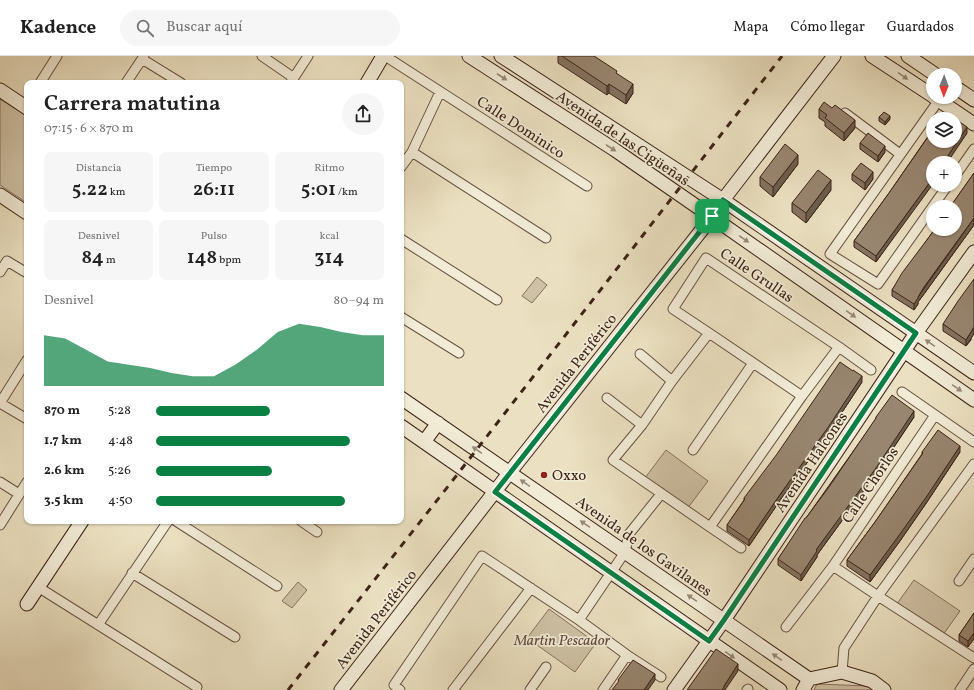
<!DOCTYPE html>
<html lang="es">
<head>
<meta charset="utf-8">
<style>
  :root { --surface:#fff; --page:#f6f6f6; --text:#222; --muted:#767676; --line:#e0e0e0; --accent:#0b8043 }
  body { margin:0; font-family:Vollkorn,serif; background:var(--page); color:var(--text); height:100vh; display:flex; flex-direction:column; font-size:15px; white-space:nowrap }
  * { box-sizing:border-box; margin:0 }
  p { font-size:13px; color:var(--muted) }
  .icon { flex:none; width:22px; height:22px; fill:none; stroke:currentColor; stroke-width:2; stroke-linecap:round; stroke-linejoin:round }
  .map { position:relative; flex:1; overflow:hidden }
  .panel { position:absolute; left:24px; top:24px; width:380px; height:444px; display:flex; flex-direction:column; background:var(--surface); border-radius:8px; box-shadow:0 1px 3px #0004 }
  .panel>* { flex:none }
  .needle { width:26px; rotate:181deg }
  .buttons { position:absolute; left:926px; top:12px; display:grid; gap:8px }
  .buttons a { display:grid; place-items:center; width:36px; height:36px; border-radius:50%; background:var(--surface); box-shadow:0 1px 3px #0004; font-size:20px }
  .pin { position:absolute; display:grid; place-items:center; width:34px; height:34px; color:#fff; margin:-17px; border-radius:8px; box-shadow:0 2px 6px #0006 }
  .round { display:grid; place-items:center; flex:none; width:42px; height:42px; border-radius:21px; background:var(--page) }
  .headline { display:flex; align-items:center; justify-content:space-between; height:68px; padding:0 20px }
  h1 { font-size:22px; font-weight:600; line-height:30px }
  .figures { display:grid; grid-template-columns:repeat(3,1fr); gap:6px; height:68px; padding:4px 20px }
  .figures div { display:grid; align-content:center; border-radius:8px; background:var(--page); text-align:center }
  .figures b { font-size:20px; font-weight:600 }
  .figures small { font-size:11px; font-weight:400 }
  .figures p { font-size:11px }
  .chart { height:112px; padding:8px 20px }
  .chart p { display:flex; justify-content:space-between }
  .chart svg { width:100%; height:72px; margin-top:4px; fill:var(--accent); opacity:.7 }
  ul { padding:0 20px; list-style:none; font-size:13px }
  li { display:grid; grid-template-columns:64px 48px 1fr; align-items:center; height:30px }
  li i { height:10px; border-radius:5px; background:var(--accent) }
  header { display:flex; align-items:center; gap:24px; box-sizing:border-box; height:56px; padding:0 20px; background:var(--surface); border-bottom:1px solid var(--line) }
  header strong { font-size:19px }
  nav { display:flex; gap:22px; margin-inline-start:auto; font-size:14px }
  .search { width:280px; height:36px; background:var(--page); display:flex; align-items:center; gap:10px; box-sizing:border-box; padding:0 14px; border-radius:22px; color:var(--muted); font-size:15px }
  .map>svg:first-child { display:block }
</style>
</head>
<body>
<header>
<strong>Kadence</strong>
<div class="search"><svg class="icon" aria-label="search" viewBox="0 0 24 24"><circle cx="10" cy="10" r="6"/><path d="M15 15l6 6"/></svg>Buscar aquí</div>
<nav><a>Mapa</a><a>Cómo llegar</a><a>Guardados</a></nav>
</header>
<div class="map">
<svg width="974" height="634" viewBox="0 0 974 634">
  <rect width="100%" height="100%" fill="#ebe1c2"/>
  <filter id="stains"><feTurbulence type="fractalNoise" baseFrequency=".005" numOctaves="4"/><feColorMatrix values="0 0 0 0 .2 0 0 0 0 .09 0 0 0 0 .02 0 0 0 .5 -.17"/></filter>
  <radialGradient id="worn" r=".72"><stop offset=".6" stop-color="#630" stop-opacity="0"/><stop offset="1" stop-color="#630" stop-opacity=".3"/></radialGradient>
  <!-- green -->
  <path fill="#cec1a5" stroke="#86725e" d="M 0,43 L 27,60 L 27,147 L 0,129 Z
    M 537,221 L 547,229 L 532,247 L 522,240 Z
    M 666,394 L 708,425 L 687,453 L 645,422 Z
    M 914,524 L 960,555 L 940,583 L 894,552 Z
    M 298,526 L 307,534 L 292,552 L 282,545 Z
    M 549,553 L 596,587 L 575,616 L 527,582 Z
    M 817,628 L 868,630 L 873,634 L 814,634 Z"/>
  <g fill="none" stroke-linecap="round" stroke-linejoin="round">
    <defs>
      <path id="street" d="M 262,0 L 294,22
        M 385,0 L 587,130
        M 142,3 L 181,27
        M 291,26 L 308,0
        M 40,27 L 57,0
        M 126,27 L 144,0
        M 939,44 L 830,198 L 878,228 L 948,129
        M 845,57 L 900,98
        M 412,96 L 546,182
        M 401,111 L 412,96 L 440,36
        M 955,120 L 974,93
        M 401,183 L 497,244
        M 706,202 L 839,291 L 802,340 L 710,471 L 613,404 L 642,369 L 672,325 L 709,277 L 673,253 Z
        M 0,216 L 7,205 L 27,217
        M 401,261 L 459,297
        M 709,277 L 802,340
        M 839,291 L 871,314
        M 640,298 L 672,325
        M 27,304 L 0,347 L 27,363
        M 902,336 L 974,386
        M 607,342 L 642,369
        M 693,394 L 753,307
        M 0,426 L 19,438
        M 176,465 L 277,530
        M 301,465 L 317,476
        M 0,469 L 27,426
        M 710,471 L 741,492
        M 833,510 L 878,540 L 974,602
        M 132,517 L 235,581
        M 959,525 L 974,503
        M 38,531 L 197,631
        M 579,564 L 625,496 L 629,478 L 661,438
        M 98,569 L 168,465
        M 786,571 L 833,510 L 935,359
        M 627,599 L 661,621
        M 842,616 L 844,592 L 878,540 L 974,408
        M 400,634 L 394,629 L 482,500 L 579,564 L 627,599 L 603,634
        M 453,634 L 531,532
        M 530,634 L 546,611
        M 747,634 L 748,633
        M 960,634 L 974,613"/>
      <path id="secondary" d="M 469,0 L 615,94 L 712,161 L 974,344
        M 501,0 L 723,144 L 974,317
        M 872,0 L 933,40
        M 908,0 L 936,19
        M 367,27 L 383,0
        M 955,31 L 974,44
        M 0,34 L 27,52
        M 934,41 L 974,68
        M 0,139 L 27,157
        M 401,342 L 809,623 L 842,616 L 872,625 L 884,634
        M 401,370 L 780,634
        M 424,386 L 438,367
        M 27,548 L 82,465
        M 341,634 L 510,416 L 712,161 L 723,144 L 834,0
        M 674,634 L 724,564 L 916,277 L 974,196
        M 803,634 L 809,623"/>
    </defs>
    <!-- street casing -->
    <use href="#street" stroke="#695242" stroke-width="11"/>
    <!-- secondary casing -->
    <use href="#secondary" stroke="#3e2318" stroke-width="15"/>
    <!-- street -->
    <use href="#street" stroke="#f2ecd7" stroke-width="9"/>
    <!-- secondary -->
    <use href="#secondary" stroke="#f2ecd7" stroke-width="13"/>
    <!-- rail -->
    <path stroke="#3e2318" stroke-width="3" stroke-dasharray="7 7" stroke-linecap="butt" d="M 288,634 L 453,424 L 782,0"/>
  </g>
  <!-- wall -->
  <path fill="#837360" stroke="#3e2318" d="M 558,0 L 594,0 L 617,18 L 633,37 L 626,48 L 609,37 L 607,39 L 558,7 Z
    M 819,53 L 855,72 L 844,85 L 825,70 L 825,66 L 819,62 Z
    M 879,61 L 890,63 L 885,69 L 879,65 Z
    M 967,77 L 876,206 L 854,191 L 854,185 L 889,137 L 929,79 L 929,78 Z
    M 860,87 L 885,96 L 878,106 L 860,93 Z
    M 798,108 L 773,141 L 760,130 L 760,121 Z
    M 974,117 L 974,169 L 924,238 L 918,246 L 918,248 L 914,254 L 892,240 L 892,234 Z
    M 852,118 L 873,123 L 865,134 L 852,124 Z
    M 831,134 L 806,167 L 792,156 L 792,147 Z
    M 943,268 L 971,282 L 971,284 L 966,290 L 943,275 Z
    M 862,326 L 829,376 L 779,446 L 749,490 L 727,475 L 727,469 L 744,444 L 744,442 Z
    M 876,361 L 914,361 L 876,418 L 817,499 L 817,501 L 801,525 L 778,509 L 778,503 L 806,462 L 876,363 Z
    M 922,396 L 960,396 L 927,446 L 900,485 L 870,526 L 847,510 L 847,504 L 875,466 L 922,398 Z
    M 974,557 L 968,591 L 959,585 L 959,579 Z"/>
  <!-- shaded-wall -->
  <path fill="#6a5e4e" stroke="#3e2318" d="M 609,28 L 609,37 L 607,39 L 607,30 Z
    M 633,28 L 633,37 L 626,48 L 626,39 Z
    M 890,60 L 890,63 L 885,69 L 885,66 Z
    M 855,64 L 855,72 L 844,85 L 844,77 Z
    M 967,71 L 967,77 L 947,107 L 943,107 Z
    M 885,90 L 885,96 L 878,106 L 878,100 Z
    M 798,99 L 798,108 L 773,141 L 773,131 Z
    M 873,116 L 873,123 L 865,134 L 865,127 Z
    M 933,122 L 933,128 L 876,206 L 876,200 Z
    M 831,124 L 831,134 L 806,167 L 806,157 Z
    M 974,162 L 974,169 L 924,238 L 918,246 L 918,248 L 914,254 L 914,248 L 918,241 Z
    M 974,271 L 974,278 L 966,290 L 966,284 Z
    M 862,320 L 862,326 L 829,376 L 779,446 L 749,490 L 749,484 L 779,440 Z
    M 914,355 L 914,361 L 876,418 L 817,499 L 817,501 L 801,525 L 801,519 L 816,494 Z
    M 960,390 L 960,396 L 927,446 L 900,485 L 870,526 L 870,519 Z
    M 974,577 L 974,583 L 968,591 L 968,585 Z
    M 738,608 L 738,615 L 725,634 L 722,634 L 724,630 Z
    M 655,618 L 655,624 L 648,634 L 644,634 Z"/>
  <!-- building -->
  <path fill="#988670" stroke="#3e2318" d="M 562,0 L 594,0 L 617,15 L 616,17 L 633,28 L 626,39 L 609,28 L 607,30 Z
    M 824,46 L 832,52 L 835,49 L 855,64 L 844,77 L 825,62 L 827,59 L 819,53 Z
    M 884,56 L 890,60 L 885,66 L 879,61 Z
    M 945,56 L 967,71 L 943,107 L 933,107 L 933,122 L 876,200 L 854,185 L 889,137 L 930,78 L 929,78 L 933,72 L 933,85 L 955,85 L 955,63 L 939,63 Z
    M 868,77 L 885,90 L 878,100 L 860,87 Z
    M 785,88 L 798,99 L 773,131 L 760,121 Z
    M 861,107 L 873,116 L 865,127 L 852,118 Z
    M 818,114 L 831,124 L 806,157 L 792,147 Z
    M 974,117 L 974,162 L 924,231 L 918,241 L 918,242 L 914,248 L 892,234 L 902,217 L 935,173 L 955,173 L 955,151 L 950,151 Z
    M 974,223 L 974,271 L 966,284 L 943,268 L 958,245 Z
    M 840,306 L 853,315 L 853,314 L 862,320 L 829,370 L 779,440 L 749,484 L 727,469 L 745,443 L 744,442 L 777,398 Z
    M 892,339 L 914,355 L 876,412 L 816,494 L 817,495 L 801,519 L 778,503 L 805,462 L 806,462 L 829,431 L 876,362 L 876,361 Z
    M 938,374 L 960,390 L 927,440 L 900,478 L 870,519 L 847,504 L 875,466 L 923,397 L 922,396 Z
    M 974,557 L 974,577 L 968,585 L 959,579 Z
    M 716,593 L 738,608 L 724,630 L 724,631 L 722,634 L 687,634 Z
    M 633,604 L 655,618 L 644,634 L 612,634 L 619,625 L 618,624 Z"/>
  <!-- one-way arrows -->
  <defs><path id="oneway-solid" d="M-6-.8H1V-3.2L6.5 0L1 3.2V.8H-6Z"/></defs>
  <g fill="#988878">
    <use href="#oneway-solid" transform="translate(903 20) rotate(34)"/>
    <use href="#oneway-solid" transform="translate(502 21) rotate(33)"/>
    <use href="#oneway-solid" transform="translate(611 92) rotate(33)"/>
    <use href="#oneway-solid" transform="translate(744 183) rotate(35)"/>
    <use href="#oneway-solid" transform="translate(851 258) rotate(35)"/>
    <use href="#oneway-solid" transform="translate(930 287) rotate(-145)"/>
    <use href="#oneway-solid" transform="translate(957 332) rotate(35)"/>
    <use href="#oneway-solid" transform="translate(477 394) rotate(-146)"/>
    <use href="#oneway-solid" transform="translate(525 427) rotate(-145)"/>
    <use href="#oneway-solid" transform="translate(585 468) rotate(-145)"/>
    <use href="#oneway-solid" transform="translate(692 542) rotate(-145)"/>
    <use href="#oneway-solid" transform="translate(730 599) rotate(35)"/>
    <use href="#oneway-solid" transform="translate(777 601) rotate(-145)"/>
  </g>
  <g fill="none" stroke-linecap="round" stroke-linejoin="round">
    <defs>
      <path id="route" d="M 723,144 L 916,277 L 724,564 L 709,585 L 495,436 L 712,160 Z"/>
    </defs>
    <!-- route casing -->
    <use href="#route" stroke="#fff" stroke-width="8"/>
    <!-- route -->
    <use href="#route" stroke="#0b8043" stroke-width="5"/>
  </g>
  <!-- markers -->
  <circle fill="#8f2418" stroke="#f2ecd7" stroke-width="1.5" cx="544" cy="419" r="4"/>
  <g text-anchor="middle" stroke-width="3.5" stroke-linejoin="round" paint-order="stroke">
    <!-- street labels -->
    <g font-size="15" fill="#3e2318" stroke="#f2ecd7">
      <text transform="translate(521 71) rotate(33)" y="5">Calle Dominico</text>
      <text transform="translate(623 82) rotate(34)" y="5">Avenida de las Cigüeñas</text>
      <text transform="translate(757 219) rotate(34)" y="5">Calle Grullas</text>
      <text transform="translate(576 307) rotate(-52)" y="5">Avenida Periférico</text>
      <text transform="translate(811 406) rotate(-56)" y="5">Avenida Halcones</text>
      <text transform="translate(870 429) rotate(-56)" y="5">Calle Chorlos</text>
      <text transform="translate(644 490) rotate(35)" y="5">Avenida de los Gavilanes</text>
      <text transform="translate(376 563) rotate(-52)" y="5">Avenida Periférico</text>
    </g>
    <!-- poi labels -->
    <g font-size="15" fill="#3e2318" stroke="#f2ecd7" text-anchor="start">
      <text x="552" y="424">Oxxo</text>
    </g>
    <!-- park labels -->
    <g font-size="15" font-style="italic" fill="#624a3b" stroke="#f2ecd7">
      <text x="562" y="589">Martin Pescador</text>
    </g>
  </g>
  <rect width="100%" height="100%" filter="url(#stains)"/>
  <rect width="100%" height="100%" fill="url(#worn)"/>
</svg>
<div class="buttons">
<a><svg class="needle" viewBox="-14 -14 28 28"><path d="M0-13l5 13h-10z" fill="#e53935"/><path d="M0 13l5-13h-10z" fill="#767676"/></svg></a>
<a><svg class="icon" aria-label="layers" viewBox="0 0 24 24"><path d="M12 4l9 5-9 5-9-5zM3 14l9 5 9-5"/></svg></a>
<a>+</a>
<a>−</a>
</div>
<div class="pin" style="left:712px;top:160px;background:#1e9e55"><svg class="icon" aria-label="arrive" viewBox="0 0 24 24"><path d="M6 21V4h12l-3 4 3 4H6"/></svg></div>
<section class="panel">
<div class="headline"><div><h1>Carrera matutina</h1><p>07:15 · 6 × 870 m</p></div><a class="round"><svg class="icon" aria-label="share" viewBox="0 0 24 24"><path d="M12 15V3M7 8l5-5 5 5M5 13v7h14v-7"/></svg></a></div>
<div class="figures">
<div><p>Distancia</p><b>5.22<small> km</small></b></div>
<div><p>Tiempo</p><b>26:11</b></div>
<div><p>Ritmo</p><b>5:01<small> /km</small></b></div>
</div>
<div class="figures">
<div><p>Desnivel</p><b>84<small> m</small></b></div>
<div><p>Pulso</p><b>148<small> bpm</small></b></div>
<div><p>kcal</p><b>314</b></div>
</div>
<div class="chart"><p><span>Desnivel</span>80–94 m</p>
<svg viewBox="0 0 160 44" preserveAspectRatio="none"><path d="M0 44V13L10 15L20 22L30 29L40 31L50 33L60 36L70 38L80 38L90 31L100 22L110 11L120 6L130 8L140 11L150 13L160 13V44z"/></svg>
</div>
<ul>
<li><b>870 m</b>5:28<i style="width:50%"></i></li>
<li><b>1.7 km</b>4:48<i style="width:85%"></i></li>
<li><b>2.6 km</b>5:26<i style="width:51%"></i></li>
<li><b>3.5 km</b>4:50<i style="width:83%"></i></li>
</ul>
</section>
</div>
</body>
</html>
